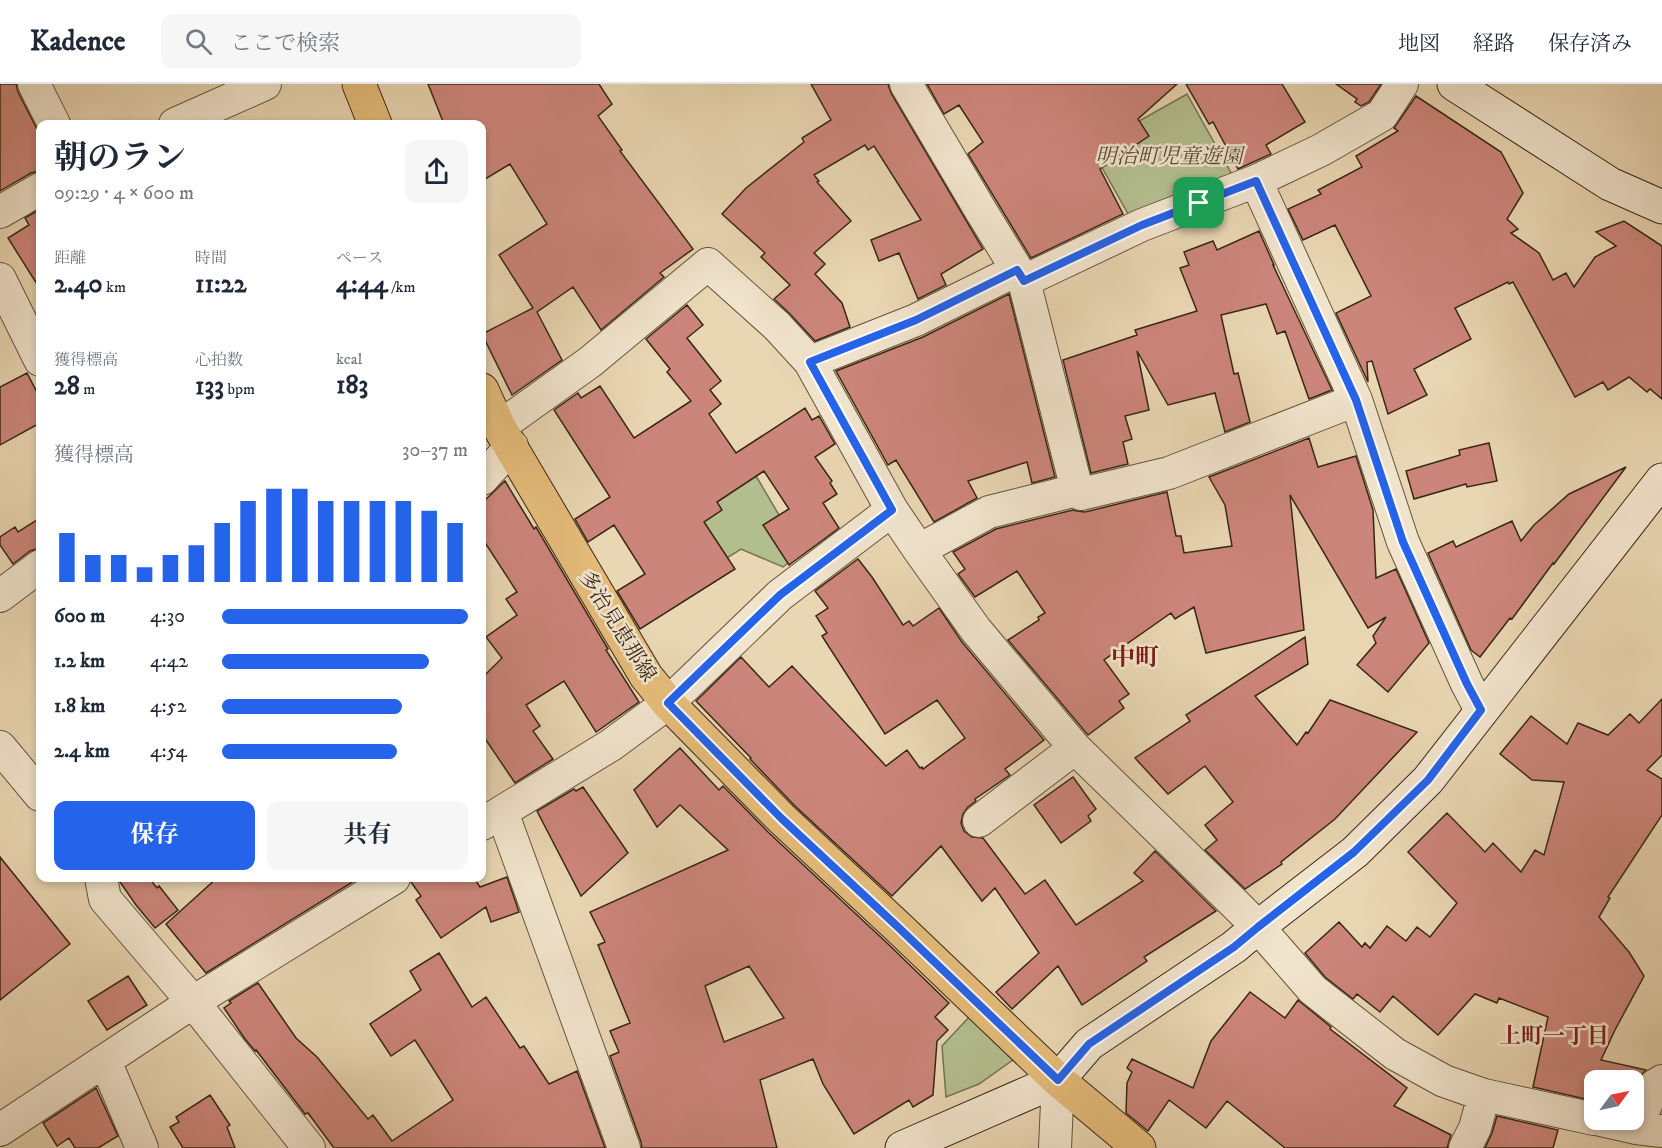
<!DOCTYPE html>
<html lang="ja">
<head>
<meta charset="utf-8">
<style>
  :root { --surface:#fff; --page:#f6f6f7; --text:#1f2937; --muted:#747a83; --line:#e0e1e3; --accent:#2563eb }
  body { margin:0; font-family:"IM FELL DW Pica","Noto Serif JP",serif; background:var(--page); color:var(--text); height:100vh; display:flex; flex-direction:column; font-size:22px; white-space:nowrap }
  * { box-sizing:border-box; margin:0 }
  p { font-size:20px; color:var(--muted) }
  .icon { flex:none; width:33px; height:33px; fill:none; stroke:currentColor; stroke-width:2; stroke-linecap:round; stroke-linejoin:round }
  .map { position:relative; flex:1; overflow:hidden }
  .side { position:absolute; left:36px; top:36px; width:450px; height:762px; display:flex; flex-direction:column; background:var(--surface); border-radius:12px; box-shadow:0 3px 9px #0003 }
  .side>* { flex:none }
  .needle { width:39px; rotate:57deg }
  .fabs { position:absolute; left:1584px; top:986px; display:grid; gap:12px }
  .fabs a { display:grid; place-items:center; width:60px; height:60px; border-radius:12px; background:var(--surface); box-shadow:0 3px 9px #0003; font-size:30px }
  .pin { position:absolute; display:grid; place-items:center; width:51px; height:51px; color:#fff; margin:-26px; border-radius:12px; box-shadow:0 3px 9px #0006 }
  .round { display:grid; place-items:center; flex:none; width:63px; height:63px; border-radius:12px; background:var(--page) }
  .headline { display:flex; align-items:center; justify-content:space-between; height:102px; padding:0 18px }
  h1 { font-size:33px; font-weight:700; line-height:45px }
  .metrics { display:grid; grid-template-columns:repeat(3,1fr); gap:9px; height:102px; padding:6px 18px }
  .metrics div { display:grid; align-content:center }
  .metrics b { font-size:26px; font-weight:700 }
  .metrics small { font-size:16px; font-weight:400 }
  .metrics p { font-size:16px }
  .chart { height:168px; padding:12px 18px }
  .chart p { display:flex; justify-content:space-between }
  .chart svg { width:100%; height:108px; margin-top:6px; stroke:var(--accent); stroke-width:6 }
  .cta { display:flex; gap:12px; margin-top:auto; padding:12px 18px }
  .cta a { flex:1; height:69px; border-radius:12px; background:var(--accent); color:#fff; font-size:24px; font-weight:700; line-height:69px; text-align:center }
  .cta a+a { background:var(--page); color:var(--text) }
  ul { padding:0 18px; list-style:none; font-size:20px }
  li { display:grid; grid-template-columns:96px 72px 1fr; align-items:center; height:45px }
  li i { height:15px; border-radius:8px; background:var(--accent) }
  header { display:flex; align-items:center; gap:36px; box-sizing:border-box; height:84px; padding:0 30px; background:var(--surface); border-bottom:2px solid var(--line) }
  header strong { font-size:28px }
  nav { display:flex; gap:33px; margin-inline-start:auto; font-size:21px }
  .search { width:420px; height:54px; background:var(--page); display:flex; align-items:center; gap:15px; box-sizing:border-box; padding:0 21px; border-radius:12px; color:var(--muted); font-size:22px }
  .map>svg:first-child { display:block }
</style>
</head>
<body>
<header>
<strong>Kadence</strong>
<div class="search"><svg class="icon" aria-label="search" viewBox="0 0 24 24"><circle cx="10" cy="10" r="6"/><path d="M15 15l6 6"/></svg>ここで検索</div>
<nav><a>地図</a><a>経路</a><a>保存済み</a></nav>
</header>
<div class="map">
<svg width="1662" height="1064" viewBox="0 0 1662 1064">
  <rect width="100%" height="100%" fill="#e9d6b2"/>
  <filter id="stains"><feTurbulence type="fractalNoise" baseFrequency=".00333" numOctaves="4"/><feColorMatrix values="0 0 0 0 .2 0 0 0 0 .09 0 0 0 0 .02 0 0 0 .5 -.17"/></filter>
  <radialGradient id="worn" r=".72"><stop offset=".6" stop-color="#630" stop-opacity="0"/><stop offset="1" stop-color="#630" stop-opacity=".3"/></radialGradient>
  <!-- green -->
  <path fill="#b3be8f" stroke="#757252" stroke-width="1.5" d="M 1187,10 L 1234,94 L 1131,135 L 1091,64 Z
    M 756,392 L 779,431 L 788,479 L 783,483 L 741,465 L 727,474 L 704,438 L 714,431 L 712,427 L 717,418 Z
    M 971,931 L 1017,973 L 979,1000 L 946,1013 L 942,962 Z"/>
  <!-- building -->
  <path fill="#cc857a" stroke="#372715" stroke-width="1.5" fill-rule="evenodd" d="M 0,0 L 16,0 L 18,8 L 40,51 L 40,87 L 31,89 L 0,107 Z
    M 428,0 L 599,0 L 612,20 L 598,32 L 622,66 L 620,67 L 693,165 L 660,189 L 664,193 L 601,246 L 573,203 L 537,228 L 562,276 L 512,311 L 482,250 L 533,224 L 499,171 L 547,140 L 510,80 L 482,97 L 482,40 L 444,40 Z
    M 811,0 L 888,0 L 891,9 L 983,165 L 941,190 L 946,201 L 918,215 L 899,169 L 879,177 L 871,156 L 921,136 L 874,62 L 868,66 L 865,61 L 814,91 L 819,97 L 817,98 L 851,137 L 814,169 L 825,180 L 815,190 L 842,219 L 850,243 L 815,257 L 790,230 L 774,215 L 790,201 L 761,173 L 765,169 L 722,130 L 746,104 L 804,58 L 802,54 L 831,36 Z
    M 927,0 L 1177,0 L 1138,35 L 1149,52 L 1100,85 L 1123,130 L 1031,174 L 968,70 L 983,58 L 959,21 L 944,30 Z
    M 1186,0 L 1282,0 L 1305,38 L 1266,61 L 1271,70 L 1238,85 L 1213,38 L 1209,40 Z
    M 1336,0 L 1381,0 L 1369,18 L 1361,22 L 1355,18 L 1357,15 Z
    M 1416,12 L 1501,68 L 1523,109 L 1507,135 L 1518,145 L 1511,149 L 1539,169 L 1553,196 L 1566,189 L 1574,203 L 1595,173 L 1616,162 L 1596,148 L 1624,137 L 1662,162 L 1662,315 L 1650,305 L 1647,308 L 1629,293 L 1608,306 L 1603,298 L 1575,313 L 1513,198 L 1509,200 L 1508,198 L 1455,224 L 1471,255 L 1414,285 L 1427,311 L 1388,330 L 1372,277 L 1367,278 L 1368,298 L 1336,229 L 1371,212 L 1335,141 L 1303,156 L 1288,125 L 1321,110 L 1318,106 L 1362,83 L 1356,72 L 1398,47 L 1394,44 Z
    M 40,125 L 40,205 L 8,154 L 29,141 L 25,134 Z
    M 1259,147 L 1274,181 L 1273,181 L 1332,306 L 1309,315 L 1285,247 L 1277,250 L 1266,220 L 1221,231 L 1234,290 L 1238,289 L 1250,338 L 1225,348 L 1215,309 L 1168,321 L 1137,267 L 1149,326 L 1125,332 L 1132,355 L 1123,358 L 1128,380 L 1091,389 L 1063,276 L 1137,251 L 1135,246 L 1197,227 L 1180,184 L 1189,181 L 1184,168 L 1213,157 L 1217,166 Z
    M 1009,210 L 1055,393 L 1032,399 L 1027,378 L 968,397 L 977,414 L 934,438 L 896,376 L 888,381 L 836,287 L 923,253 Z
    M 687,221 L 703,241 L 687,254 L 721,297 L 710,306 L 721,320 L 709,330 L 736,369 L 805,324 L 812,336 L 819,332 L 835,360 L 815,373 L 832,397 L 830,399 L 837,410 L 823,419 L 839,444 L 789,481 L 763,441 L 789,425 L 764,387 L 717,418 L 722,426 L 704,438 L 735,485 L 640,545 L 617,507 L 645,490 L 614,441 L 588,458 L 575,435 L 610,413 L 554,326 L 578,309 L 581,314 L 600,302 L 634,354 L 691,317 L 667,288 L 670,285 L 646,255 Z
    M 27,289 L 40,314 L 40,339 L 0,361 L 0,303 Z
    M 1309,354 L 1318,383 L 1356,372 L 1373,426 L 1376,494 L 1396,485 L 1429,559 L 1388,608 L 1357,581 L 1376,559 L 1373,552 L 1386,533 L 1368,544 L 1290,411 L 1304,546 L 1206,569 L 1194,523 L 1175,535 L 1171,529 L 1104,576 L 1129,610 L 1119,617 L 1124,624 L 1088,651 L 1008,556 L 1039,536 L 1038,533 L 1045,529 L 1017,487 L 975,513 L 958,490 L 965,485 L 953,468 L 996,445 L 1073,426 L 1077,427 L 1085,428 L 1167,408 L 1176,452 L 1181,452 L 1184,469 L 1232,462 L 1225,421 L 1209,393 Z
    M 1489,359 L 1497,397 L 1467,403 L 1466,400 L 1414,415 L 1406,387 L 1460,371 L 1459,366 Z
    M 1626,383 L 1554,480 L 1553,479 L 1512,535 L 1510,534 L 1480,573 L 1471,566 L 1428,469 L 1453,457 L 1456,463 L 1512,437 L 1521,457 L 1534,441 L 1569,410 Z
    M 505,397 L 534,445 L 536,443 L 608,565 L 606,566 L 639,618 L 596,648 L 564,597 L 526,621 L 540,642 L 533,647 L 553,675 L 515,699 L 482,650 L 482,594 L 502,574 L 486,553 L 517,531 L 506,515 L 517,508 L 482,454 L 482,419 Z
    M 40,434 L 40,464 L 30,467 L 13,480 L 0,461 L 0,453 L 15,443 L 18,448 Z
    M 858,475 L 872,493 L 903,541 L 909,537 L 913,542 L 939,524 L 962,558 L 1044,656 L 1005,685 L 1010,691 L 975,715 L 976,717 L 968,723 L 963,730 L 961,739 L 964,747 L 972,753 L 983,754 L 1025,810 L 1045,796 L 1076,841 L 1143,797 L 1134,789 L 1155,767 L 1216,827 L 1144,873 L 1147,877 L 1082,921 L 1058,882 L 1012,925 L 996,908 L 1039,869 L 995,804 L 982,817 L 941,762 L 892,812 L 794,721 L 750,675 L 751,674 L 696,617 L 741,573 L 769,603 L 792,582 L 886,682 L 907,666 L 920,684 L 922,683 L 923,685 L 965,654 L 937,616 L 885,650 L 822,552 L 827,549 L 816,532 L 828,524 L 815,507 Z
    M 1305,553 L 1308,580 L 1255,612 L 1297,661 L 1306,648 L 1308,649 L 1330,616 L 1417,648 L 1335,735 L 1281,778 L 1282,780 L 1245,805 L 1205,766 L 1217,756 L 1205,741 L 1233,718 L 1205,682 L 1168,710 L 1135,674 L 1190,637 L 1186,631 Z
    M 1662,615 L 1662,671 L 1647,686 L 1662,695 L 1662,731 L 1608,813 L 1610,814 L 1599,833 L 1629,868 L 1644,892 L 1615,946 L 1601,976 L 1646,986 L 1637,996 L 1594,996 L 1594,1017 L 1533,1003 L 1548,933 L 1499,914 L 1497,919 L 1475,910 L 1438,951 L 1393,912 L 1380,928 L 1357,910 L 1353,915 L 1325,893 L 1305,869 L 1339,838 L 1362,863 L 1365,859 L 1370,864 L 1387,842 L 1406,857 L 1417,843 L 1430,853 L 1457,819 L 1408,768 L 1447,729 L 1485,768 L 1493,759 L 1521,788 L 1535,766 L 1544,771 L 1564,698 L 1532,696 L 1500,670 L 1531,632 L 1567,660 L 1578,639 L 1608,651 L 1630,630 L 1639,639 Z
    M 680,664 L 719,706 L 723,702 L 768,748 L 886,858 L 949,919 L 935,933 L 948,946 L 937,957 L 933,1011 L 913,1023 L 909,1016 L 854,1050 L 823,1000 L 813,975 L 760,996 L 777,1064 L 642,1064 L 641,1058 L 610,972 L 619,968 L 610,947 L 630,939 L 598,861 L 605,858 L 590,828 L 728,766 L 680,721 L 657,743 L 634,706 ZM 749,882 L 784,934 L 724,958 L 705,902 Z
    M 1073,693 L 1096,725 L 1088,732 L 1091,737 L 1061,759 L 1034,721 Z
    M 583,703 L 628,769 L 581,812 L 537,727 L 574,705 L 576,707 Z
    M 0,773 L 70,860 L 0,916 Z
    M 507,793 L 519,828 L 491,838 L 486,823 L 441,854 L 416,816 L 421,812 L 411,798 L 412,794 L 474,794 L 480,803 Z
    M 119,794 L 149,794 L 157,804 L 159,802 L 178,826 L 155,844 L 136,821 L 120,798 Z
    M 217,794 L 359,794 L 206,889 L 166,840 Z
    M 439,869 L 472,923 L 486,913 L 520,964 L 524,962 L 549,1000 L 577,987 L 605,1064 L 334,1064 L 308,1029 L 305,1030 L 256,966 L 255,967 L 245,955 L 224,924 L 231,919 L 229,917 L 258,899 L 296,954 L 317,973 L 368,1035 L 373,1031 L 392,1057 L 453,1016 L 415,956 L 391,972 L 370,940 L 421,906 L 410,887 Z
    M 128,892 L 147,921 L 107,946 L 88,917 Z
    M 1250,908 L 1285,934 L 1298,916 L 1331,943 L 1330,945 L 1407,1004 L 1394,1022 L 1451,1051 L 1447,1064 L 1285,1064 L 1227,1017 L 1206,1044 L 1169,1016 L 1148,1047 L 1126,1029 L 1127,999 L 1132,988 L 1127,984 L 1132,975 L 1193,1004 L 1211,957 Z
    M 96,1004 L 118,1052 L 98,1064 L 75,1064 L 69,1054 L 57,1062 L 43,1039 Z
    M 210,1011 L 230,1041 L 227,1043 L 235,1064 L 183,1064 L 170,1043 L 179,1038 L 176,1033 Z
    M 1497,1032 L 1558,1046 L 1553,1064 L 1485,1064 L 1492,1049 Z"/>
  <g fill="none" stroke-linecap="round" stroke-linejoin="round">
    <defs>
      <path id="street" d="M 34,0 L 54,40
        M 906,0 L 981,127 L 1024,197 L 1077,406
        M 175,40 L 265,0
        M 1256,97 L 1356,316 L 1403,458 L 1467,600 L 1481,626
        M 0,128 L 40,105
        M 0,195 L 40,276
        M 1024,197 L 1142,141 L 1256,97 L 1321,66 L 1382,31 L 1402,0
        M 810,278 L 916,236 L 1017,186
        M 499,343 L 590,278 L 708,180 L 777,242 L 810,278 L 892,426 L 919,466 L 976,546 L 1075,664 L 1236,821 L 1258,843 L 1313,906 L 1395,970 L 1444,997 L 1484,1011 L 1594,1035
        M 482,395 L 512,362
        M 919,466 L 989,428 L 1077,406 L 1081,410 L 1169,389 L 1356,316
        M 0,512 L 40,482
        M 0,663 L 40,711
        M 502,728 L 624,1064
        M 979,737 L 1075,664
        M 482,740 L 611,661 L 668,619 L 780,511 L 892,426
        M 101,794 L 105,815 L 193,918 L 309,1064
        M 105,977 L 142,1064
        M 1596,1035 L 1636,1044 L 1662,1047
        M 1636,1044 L 1654,1002 L 1662,997
        M 0,1046 L 193,918 L 394,794
        M 1055,1064 L 1058,996
        M 1465,1064 L 1475,1044 L 1484,1011"/>
      <path id="secondary" d="M 1454,0 L 1610,100 L 1662,123
        M 902,1064 L 1058,996 L 1089,960 L 1234,863 L 1258,843 L 1355,768 L 1428,696 L 1662,396"/>
      <path id="primary" d="M 359,0 L 375,40
        M 482,306 L 499,343 L 646,592 L 668,619 L 781,734 L 899,844 L 1058,996 L 1139,1064"/>
    </defs>
    <!-- street casing -->
    <use href="#street" stroke="#64533c" stroke-width="34"/>
    <!-- secondary casing -->
    <use href="#secondary" stroke="#372715" stroke-width="35"/>
    <!-- primary casing -->
    <use href="#primary" stroke="#372715" stroke-width="35"/>
    <!-- street -->
    <use href="#street" stroke="#f1e4cd" stroke-width="32"/>
    <!-- secondary -->
    <use href="#secondary" stroke="#f1e4cd" stroke-width="33"/>
    <!-- primary -->
    <use href="#primary" stroke="#e4bb79" stroke-width="33"/>
  </g>
  <g fill="none" stroke-linecap="round" stroke-linejoin="round">
    <defs>
      <path id="route" d="M 1256,97 L 1356,316 L 1403,458 L 1467,600 L 1481,626 L 1428,696 L 1354,768 L 1258,843 L 1234,863 L 1089,960 L 1058,996 L 899,844 L 781,734 L 668,619 L 780,511 L 892,426 L 810,278 L 916,236 L 1017,186 L 1024,197 L 1142,141 Z"/>
    </defs>
    <!-- route casing -->
    <use href="#route" stroke="#fff" stroke-width="12"/>
    <!-- route -->
    <use href="#route" stroke="#2563eb" stroke-width="8"/>
  </g>
  <g text-anchor="middle" stroke-width="5" stroke-linejoin="round" paint-order="stroke">
    <!-- park labels -->
    <g font-size="21" font-style="italic" fill="#564d34" stroke="#f1e4cd">
      <text x="1169" y="79">明治町児童遊園</text>
    </g>
    <!-- street labels -->
    <g font-size="21" fill="#372715" stroke="#f1e4cd">
      <text transform="translate(618 542) rotate(58)" y="7">多治見恵那線</text>
    </g>
    <!-- neighbourhood labels -->
    <g font-size="22" font-weight="bold" fill="#7a1f14" stroke="#f1e4cd">
      <text x="1554" y="959">上町一丁目</text>
    </g>
    <!-- quarter labels -->
    <g font-size="24" font-weight="bold" fill="#7a1f14" stroke="#f1e4cd">
      <text x="1135" y="581">中町</text>
    </g>
  </g>
  <rect width="100%" height="100%" filter="url(#stains)"/>
  <rect width="100%" height="100%" fill="url(#worn)"/>
</svg>
<div class="fabs">
<a><svg class="needle" viewBox="-14 -14 28 28"><path d="M0-13l5 13h-10z" fill="#e53935"/><path d="M0 13l5-13h-10z" fill="#747a83"/></svg></a>
</div>
<div class="pin" style="left:1199px;top:119px;background:#1e9e55"><svg class="icon" aria-label="arrive" viewBox="0 0 24 24"><path d="M6 21V4h12l-3 4 3 4H6"/></svg></div>
<section class="side">
<div class="headline"><div><h1>朝のラン</h1><p>09:29 · 4 × 600 m</p></div><a class="round"><svg class="icon" aria-label="share" viewBox="0 0 24 24"><path d="M12 15V3M7 8l5-5 5 5M5 13v7h14v-7"/></svg></a></div>
<div class="metrics">
<div><p>距離</p><b>2.40<small> km</small></b></div>
<div><p>時間</p><b>11:22</b></div>
<div><p>ペース</p><b>4:44<small> /km</small></b></div>
</div>
<div class="metrics">
<div><p>獲得標高</p><b>28<small> m</small></b></div>
<div><p>心拍数</p><b>133<small> bpm</small></b></div>
<div><p>kcal</p><b>183</b></div>
</div>
<div class="chart"><p><span>獲得標高</span>30–37 m</p>
<svg viewBox="0 0 160 44" preserveAspectRatio="none"><path d="M5 44V24M15 44V33M25 44V33M35 44V38M45 44V33M55 44V29M65 44V20M75 44V11M85 44V6M95 44V6M105 44V11M115 44V11M125 44V11M135 44V11M145 44V15M155 44V20"/></svg>
</div>
<ul>
<li><b>600 m</b>4:30<i style="width:100%"></i></li>
<li><b>1.2 km</b>4:42<i style="width:84%"></i></li>
<li><b>1.8 km</b>4:52<i style="width:73%"></i></li>
<li><b>2.4 km</b>4:54<i style="width:71%"></i></li>
</ul>
<div class="cta"><a>保存</a><a>共有</a></div>
</section>
</div>
</body>
</html>
